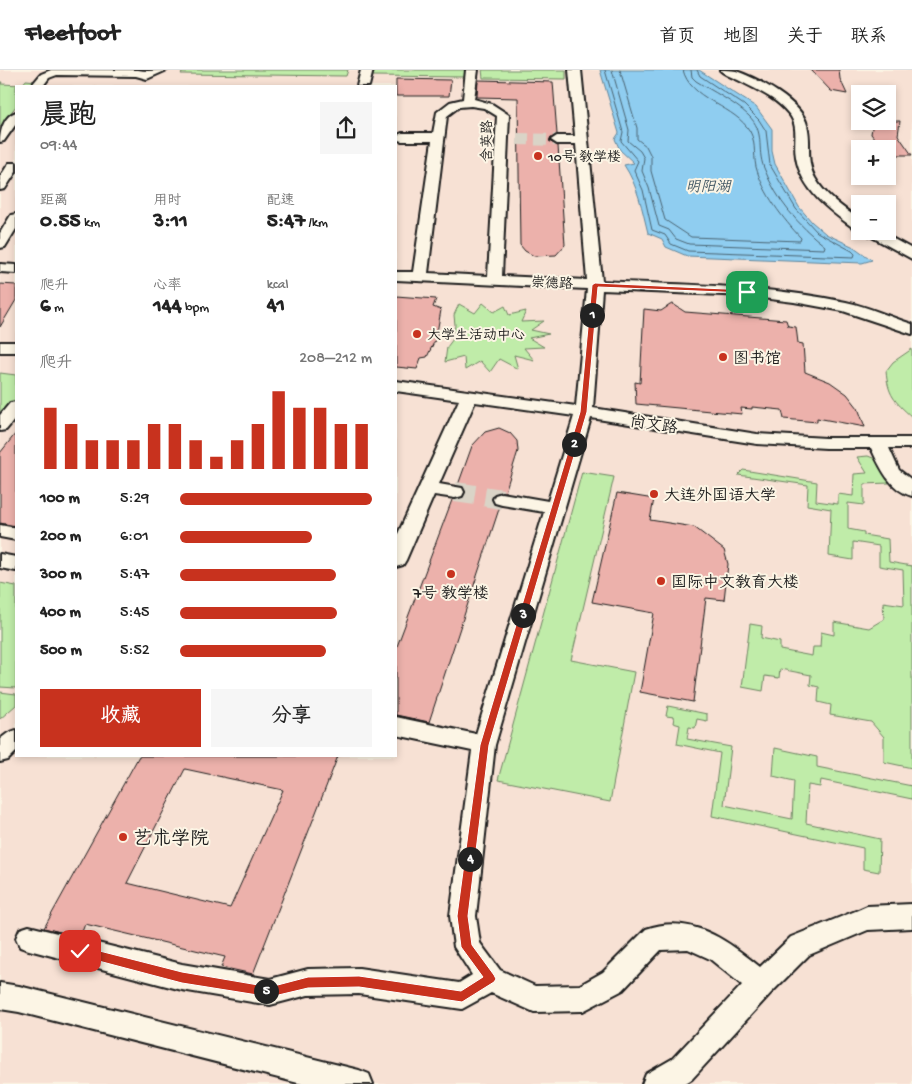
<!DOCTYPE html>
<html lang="zh">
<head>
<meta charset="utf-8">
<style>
  :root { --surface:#fff; --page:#f6f6f6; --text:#222; --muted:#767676; --line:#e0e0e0; --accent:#c8321e }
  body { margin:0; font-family:"Gochi Hand","LXGW WenKai TC",sans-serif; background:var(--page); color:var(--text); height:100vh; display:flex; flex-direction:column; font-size:19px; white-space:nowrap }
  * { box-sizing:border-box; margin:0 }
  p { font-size:16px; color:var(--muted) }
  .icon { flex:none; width:28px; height:28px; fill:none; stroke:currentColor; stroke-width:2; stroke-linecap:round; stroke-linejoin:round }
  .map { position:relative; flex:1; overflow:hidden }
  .side { position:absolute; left:15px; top:15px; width:382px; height:672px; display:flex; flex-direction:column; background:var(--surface); border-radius:0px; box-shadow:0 2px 8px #0003 }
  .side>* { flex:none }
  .tools { position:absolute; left:851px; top:15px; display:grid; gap:10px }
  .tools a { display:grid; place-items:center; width:45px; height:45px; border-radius:0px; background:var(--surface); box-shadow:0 2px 8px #0003; font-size:25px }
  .pin { position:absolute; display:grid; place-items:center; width:42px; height:42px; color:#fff; margin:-21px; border-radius:10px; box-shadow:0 2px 8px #0006 }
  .km { position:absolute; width:25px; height:25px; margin:-12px; border-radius:50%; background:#222; color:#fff; font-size:14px; line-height:25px; text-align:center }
  .round { display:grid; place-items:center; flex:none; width:52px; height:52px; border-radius:0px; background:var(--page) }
  .overview { display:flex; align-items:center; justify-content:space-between; height:85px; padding:0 25px }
  h1 { font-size:28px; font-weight:700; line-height:38px }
  .metrics { display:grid; grid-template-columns:repeat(3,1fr); gap:8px; height:85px; padding:5px 25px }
  .metrics div { display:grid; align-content:center }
  .metrics b { font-size:21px; font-weight:700 }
  .metrics small { font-size:14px; font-weight:400 }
  .metrics p { font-size:14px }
  .chart { height:140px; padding:10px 25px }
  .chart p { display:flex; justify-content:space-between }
  .chart svg { width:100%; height:90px; margin-top:5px; stroke:var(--accent); stroke-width:6 }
  .primary-button { display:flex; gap:10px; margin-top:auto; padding:10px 25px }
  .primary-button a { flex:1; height:58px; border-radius:0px; background:var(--accent); color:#fff; font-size:20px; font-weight:700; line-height:58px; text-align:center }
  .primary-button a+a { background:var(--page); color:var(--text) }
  ul { padding:0 25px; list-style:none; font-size:16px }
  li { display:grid; grid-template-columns:80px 60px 1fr; align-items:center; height:38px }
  li i { height:12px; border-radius:6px; background:var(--accent) }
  header { display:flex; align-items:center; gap:30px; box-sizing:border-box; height:70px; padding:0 25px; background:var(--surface); border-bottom:1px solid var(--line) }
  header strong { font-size:24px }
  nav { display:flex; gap:28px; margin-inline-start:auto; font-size:18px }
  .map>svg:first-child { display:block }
</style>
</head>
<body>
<header>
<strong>Fleetfoot</strong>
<nav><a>首页</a><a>地图</a><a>关于</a><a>联系</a></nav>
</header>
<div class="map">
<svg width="912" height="1014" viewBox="0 0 912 1014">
  <rect width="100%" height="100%" fill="#fcf5e5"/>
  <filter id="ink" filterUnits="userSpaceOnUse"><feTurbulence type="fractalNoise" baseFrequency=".02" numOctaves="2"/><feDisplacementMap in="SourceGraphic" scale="10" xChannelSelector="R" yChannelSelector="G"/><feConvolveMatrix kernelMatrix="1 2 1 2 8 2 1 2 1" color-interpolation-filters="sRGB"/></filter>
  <g filter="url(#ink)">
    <!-- built -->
    <path fill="#f7e1d4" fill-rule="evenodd" d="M 0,0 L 912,0 L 912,1014 L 0,1014 ZM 16,16 L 396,16 L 396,686 L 16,686 ZM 860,24 L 888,24 L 888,51 L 860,51 ZM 860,79 L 888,79 L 888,106 L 860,106 ZM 860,134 L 888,134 L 888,161 L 860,161 Z"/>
    <!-- green -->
    <path fill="#c0eca9" stroke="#6e8462" d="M 184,0 L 348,0 L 346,6 L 181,4 Z
      M 373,0 L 466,0 L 465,7 L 372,6 Z
      M 482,0 L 566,0 L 566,9 L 483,8 Z
      M 26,10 L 36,11 L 32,16 L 16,16 L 16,36 L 0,57 L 0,12 L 2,12 L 1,14 L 22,15 Z
      M 483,233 L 494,242 L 505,236 L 509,245 L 526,241 L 521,252 L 544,251 L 531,260 L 549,264 L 529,268 L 544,277 L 524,278 L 534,290 L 514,285 L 518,299 L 499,289 L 490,302 L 480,291 L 465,300 L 464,287 L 445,292 L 447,277 L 453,269 L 455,255 L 454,245 L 459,234 L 475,243 Z
      M 912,279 L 912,347 C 894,331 888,325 886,301 L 893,292 Z
      M 0,303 L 16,305 L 16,330 L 0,349 Z
      M 868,386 L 878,390 L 889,413 L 864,414 L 864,435 L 848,433 L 848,459 L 864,462 L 864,465 L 888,469 L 889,492 L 912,496 L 912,698 L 884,692 L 884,667 L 871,652 L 830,645 L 831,635 L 818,632 L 819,617 L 810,615 L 811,605 L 780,599 L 779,608 L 765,606 L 763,621 L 742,617 L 750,554 L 762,556 L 761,568 L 780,572 L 780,580 L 812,586 L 813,577 L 820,577 L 821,562 L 834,565 L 834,552 L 869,558 L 884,549 L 883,532 L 904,535 L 903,500 L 879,496 L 879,476 L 853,472 L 853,490 L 829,486 L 831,439 L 807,435 L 808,415 L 738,405 L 743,400 L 817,412 L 816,431 L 838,434 L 838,424 L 853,426 L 854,404 L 867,403 L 857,387 Z
      M 582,402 L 614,407 L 571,590 L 634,602 L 610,732 L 498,710 Z
      M 0,513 L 16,516 L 16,618 L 0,617 Z
      M 0,622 L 16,624 L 16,635 L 0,649 Z
      M 668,636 L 707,644 L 707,651 L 697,649 L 695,658 L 689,657 L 687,669 L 731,677 L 724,735 L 792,749 L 794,711 L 773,706 L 775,678 L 817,687 L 817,697 L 912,716 L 912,729 L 821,710 L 820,717 L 808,715 L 806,753 L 880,769 L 879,802 L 863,799 L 863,778 L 712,746 L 720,683 L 677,674 L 680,655 L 673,653 L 674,647 L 666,646 Z"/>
    <!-- water -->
    <path fill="#8fcdf0" stroke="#61869b" d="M 600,0 L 699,0 L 756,37 L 772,59 L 772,81 L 775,94 L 799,137 L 812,152 L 826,164 L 854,177 L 872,190 L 862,193 L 687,186 L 666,177 L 662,169 L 648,163 C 642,139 638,116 624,95 L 634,93 L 620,80 L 615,69 L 619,63 Z"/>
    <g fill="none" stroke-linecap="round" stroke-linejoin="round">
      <!-- shore -->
      <path stroke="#4a6371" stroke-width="1" d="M 605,0 L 623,62 L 621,71 L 638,91 L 634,100 L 643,120 L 652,160 L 665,165 L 671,174 L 688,181 L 854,187 L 855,184 L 852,181 L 817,162 L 796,139 L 770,95 L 766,61 L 759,50 L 744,35 L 700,6 L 697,0
        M 612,0 L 629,60 L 628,71 L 640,81 L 644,88 L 642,101 L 649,118 L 659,156 L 669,160 L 676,169 L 689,174 L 824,179 L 825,176 C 798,155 777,131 764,98 C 756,78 766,62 748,45 C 734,32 712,21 696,11 L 692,7 L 691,0
        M 620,0 L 637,58 L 637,69 L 646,76 L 651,86 L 651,101 L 665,150 L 691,167 L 800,171 L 801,168 C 783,149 763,123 756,97 C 753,83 757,69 747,57 C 729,34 690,29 683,0"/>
    </g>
    <!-- building -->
    <path fill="#ecb1ab" stroke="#1c1c1c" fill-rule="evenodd" d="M 811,0 L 839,0 L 840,9 L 847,24 L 831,21 Z
      M 396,9 L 451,10 L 449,26 L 396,26 Z
      M 478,10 L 553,12 L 557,64 L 549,71 L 558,76 L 565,175 L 556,185 L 534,186 L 525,181 L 520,175 L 518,28 L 477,27 Z
      M 873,51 L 900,51 L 898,65 L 912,85 L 888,85 L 888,79 L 883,79 L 871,64 Z
      M 0,214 L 16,215 L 16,230 L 0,257 Z
      M 396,226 L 436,229 L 433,237 L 441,240 L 436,268 L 427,287 L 421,288 L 417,299 L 396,297 Z
      M 673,234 L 685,242 L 786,250 L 788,256 L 796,257 L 798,273 L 803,274 L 805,302 L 830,312 L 847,324 L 858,338 L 865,357 L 817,348 L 817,352 L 784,349 L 782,340 L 752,337 L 752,339 L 741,338 L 742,344 L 636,334 L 635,312 L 640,313 L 644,239 L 661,241 L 670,235 Z
      M 499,358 L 510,363 L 517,371 L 518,381 L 505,422 L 494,423 L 491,428 L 493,434 L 500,436 L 429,652 L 396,645 L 396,579 L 452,430 L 463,428 L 466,423 L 464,417 L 458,415 L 472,376 L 485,362 Z
      M 16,363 L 16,456 L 0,453 L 0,383 Z
      M 617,423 L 654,429 L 650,450 L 694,457 L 724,480 L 728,494 L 724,530 L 706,528 L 693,632 L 640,622 L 654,543 L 592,532 Z
      M 139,686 L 338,686 L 253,904 L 221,897 L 225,887 L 85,854 L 80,867 L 44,858 ZM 185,699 L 283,720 L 230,838 L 127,813 Z"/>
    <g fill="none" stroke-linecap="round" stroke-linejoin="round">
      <!-- minor-tunnel-far1 -->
      <path stroke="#dad4c7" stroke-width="12" stroke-dasharray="12 6" stroke-linecap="butt" d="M 517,69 L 557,70"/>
      <!-- minor-tunnel -->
      <path stroke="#dad4c7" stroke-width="20" stroke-dasharray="20 10" stroke-linecap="butt" d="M 455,422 L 502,429"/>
      <defs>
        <path id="minor" d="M 51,0 L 138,0 C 148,2 157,0 167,0 L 147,9 L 136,6 L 57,5 L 49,8 L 43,16 L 31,16 L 41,4 Z
          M 361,0 L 373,0 L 369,16 L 357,16 Z
          M 466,0 L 478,0 L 474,29 L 492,34 L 509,45 L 502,206 L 587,210 L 576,74 L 557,74 L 551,70 L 557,66 L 575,66 L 569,0 L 581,0 L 602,211 C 684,215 766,215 846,232 C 869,237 890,247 912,254 L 912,264 L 843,241 L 794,232 L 747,226 L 602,220 L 593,338 L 757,364 L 826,368 L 912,368 L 912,378 L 889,378 L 899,400 L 912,410 L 912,426 C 890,420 880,397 871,378 L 826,378 L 757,374 L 591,348 L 495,675 L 476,846 L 480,873 L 500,900 L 535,916 L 580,915 L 603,902 L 646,859 C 690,843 727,870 760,897 L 791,867 L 858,840 L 867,836 L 912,834 L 912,858 L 868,860 L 809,885 L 771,923 L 692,1009 L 684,1014 L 642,1014 L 646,1004 L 672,989 L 742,915 L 710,889 L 688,879 L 661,880 L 623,920 L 583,941 L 534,942 L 491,923 L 462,939 L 359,924 L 308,925 L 270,935 L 182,920 L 29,880 L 20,877 L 16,868 L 20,859 L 29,856 L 182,894 L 270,909 L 308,899 L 359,898 L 459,913 L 472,905 L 454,877 L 450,846 L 472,681 L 396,665 L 396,647 L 476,664 L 544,442 L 502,435 L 495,433 L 493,429 L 495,425 L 502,423 L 548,431 L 574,346 L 475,332 L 439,414 L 462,418 L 464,422 L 462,426 L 455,428 L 434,425 L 406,490 L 403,495 L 396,497 L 396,468 L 459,330 L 396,321 L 396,311 L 576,336 L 587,219 L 396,210 L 396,202 L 413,202 L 432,71 L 402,71 L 398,70 L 396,66 L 402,63 L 433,63 L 437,42 L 450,32 L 463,29 ZM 471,36 L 484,38 L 497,46 L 488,206 L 428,203 L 447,46 L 459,37 Z
          M 720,0 C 725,0 731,0 736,1 C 757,8 802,32 807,55 C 812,74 805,89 815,108 C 825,126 844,138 860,150 L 860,160 L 855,159 C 830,141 801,120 796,87 C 793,71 800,56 788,43 C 776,28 757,20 740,11 C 734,8 725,5 720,0 Z
          M 16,42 L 16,54 L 4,71 L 0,72 C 0,61 4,46 16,42 Z
          M 9,93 L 16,93 L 16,102 L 5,119 L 0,120 L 0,107 Z
          M 16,144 L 16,159 L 5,177 L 0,178 L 0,163 L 11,145 Z
          M 861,161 L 879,161 L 912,179 L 912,189 Z
          M 0,194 L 16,195 L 16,203 L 0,202 Z
          M 0,272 L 16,272 L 16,282 L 0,282 Z
          M 16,332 L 16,348 L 6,360 L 0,361 L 0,345 L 10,333 Z
          M 0,455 L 16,458 L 16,470 L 0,467 Z
          M 0,484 L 16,487 L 16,501 L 0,498 Z
          M 16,660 L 16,682 L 8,690 L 0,692 L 0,669 L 8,663 Z
          M 0,913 L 19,916 L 359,1000 L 369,1004 L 373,1014 L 302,1014 L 19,942 L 0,939 Z"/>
      </defs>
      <!-- minor casing -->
      <use href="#minor" stroke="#1c1c1c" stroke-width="4"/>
      <!-- minor -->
      <use href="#minor" fill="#fcf5e5" fill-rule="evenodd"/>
    </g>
  </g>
  <!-- route -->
  <path fill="#c8321e" stroke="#fff" d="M 595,213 L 747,220 L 750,222 L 747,223 L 598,217 L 587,342 L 489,675 L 468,846 L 472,875 L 494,905 L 496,909 L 494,912 L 462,932 L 359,917 L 308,918 L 270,927 L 182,913 L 76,885 L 75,881 L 76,878 L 80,876 L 182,902 L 270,917 L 308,907 L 359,906 L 461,921 L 483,907 L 461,877 L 457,846 L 480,675 L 580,342 L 592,215 Z"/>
  <!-- markers -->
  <g fill="#c8321e" stroke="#fcf5e5" stroke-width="2">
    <circle cx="538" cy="86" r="5"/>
    <circle cx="417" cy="264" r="5"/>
    <circle cx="723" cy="287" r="5"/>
    <circle cx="654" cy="424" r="5"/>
    <circle cx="451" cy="504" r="5"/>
    <circle cx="661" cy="511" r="5"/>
    <circle cx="123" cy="767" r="5"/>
  </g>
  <g text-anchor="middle" stroke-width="4" stroke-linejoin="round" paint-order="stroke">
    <!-- far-street labels -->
    <g font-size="14" fill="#1c1c1c" stroke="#fcf5e5">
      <text transform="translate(486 71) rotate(-89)" y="5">含英路</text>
      <text transform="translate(552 212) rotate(3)" y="5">崇德路</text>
    </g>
    <!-- far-poi labels -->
    <g font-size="14" fill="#1c1c1c" stroke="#fcf5e5" text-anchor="start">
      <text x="548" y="91">10号 教学楼</text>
      <text x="427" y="269">大学生活动中心</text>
    </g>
    <!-- far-water labels -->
    <g font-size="15" font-style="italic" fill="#445a66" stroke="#fcf5e5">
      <text x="708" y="121">明阳湖</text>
    </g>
    <!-- poi labels -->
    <g font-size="16" fill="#1c1c1c" stroke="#fcf5e5" text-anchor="start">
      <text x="733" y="293">图书馆</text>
      <text x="664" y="430">大连外国语大学</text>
      <text x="671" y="517">国际中文教育大楼</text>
      <text x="451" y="528" text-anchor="middle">7号 教学楼</text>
    </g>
    <!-- street labels -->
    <g font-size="16" fill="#1c1c1c" stroke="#fcf5e5">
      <text transform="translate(654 353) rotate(9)" y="6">尚文路</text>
    </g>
    <!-- near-poi labels -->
    <g font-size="19" fill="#1c1c1c" stroke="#fcf5e5" text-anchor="start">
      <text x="133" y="774">艺术学院</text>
    </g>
  </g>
</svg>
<div class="tools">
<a><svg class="icon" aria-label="layers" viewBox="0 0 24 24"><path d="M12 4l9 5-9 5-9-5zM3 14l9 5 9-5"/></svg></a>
<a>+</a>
<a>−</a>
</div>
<div class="pin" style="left:747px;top:222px;background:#1e9e55"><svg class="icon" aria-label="arrive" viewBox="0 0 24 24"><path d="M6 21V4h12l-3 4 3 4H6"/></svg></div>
<div class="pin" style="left:80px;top:881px;background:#d93025"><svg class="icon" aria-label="check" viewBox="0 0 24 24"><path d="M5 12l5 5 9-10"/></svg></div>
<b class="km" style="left:592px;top:245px">1</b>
<b class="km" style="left:574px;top:374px">2</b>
<b class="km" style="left:523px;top:545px">3</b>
<b class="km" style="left:470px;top:789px">4</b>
<b class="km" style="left:266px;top:921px">5</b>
<section class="side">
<div class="overview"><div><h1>晨跑</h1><p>09:44</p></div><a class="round"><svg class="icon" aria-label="share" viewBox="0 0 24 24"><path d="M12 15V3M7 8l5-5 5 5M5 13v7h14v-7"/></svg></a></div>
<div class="metrics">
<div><p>距离</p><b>0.55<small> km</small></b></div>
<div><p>用时</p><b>3:11</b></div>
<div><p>配速</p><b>5:47<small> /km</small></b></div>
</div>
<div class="metrics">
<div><p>爬升</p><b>6<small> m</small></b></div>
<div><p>心率</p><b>144<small> bpm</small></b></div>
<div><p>kcal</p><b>41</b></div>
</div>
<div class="chart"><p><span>爬升</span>208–212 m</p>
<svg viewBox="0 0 160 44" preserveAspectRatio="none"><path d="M5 44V14M15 44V22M25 44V30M35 44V30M45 44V30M55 44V22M65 44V22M75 44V30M85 44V38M95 44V30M105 44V22M115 44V6M125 44V14M135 44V14M145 44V22M155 44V22"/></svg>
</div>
<ul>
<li><b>100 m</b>5:29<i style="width:100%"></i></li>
<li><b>200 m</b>6:01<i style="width:69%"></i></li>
<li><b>300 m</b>5:47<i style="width:81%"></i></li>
<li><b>400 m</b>5:45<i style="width:82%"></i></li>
<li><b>500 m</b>5:52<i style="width:76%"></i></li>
</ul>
<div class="primary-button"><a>收藏</a><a>分享</a></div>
</section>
</div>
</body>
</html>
